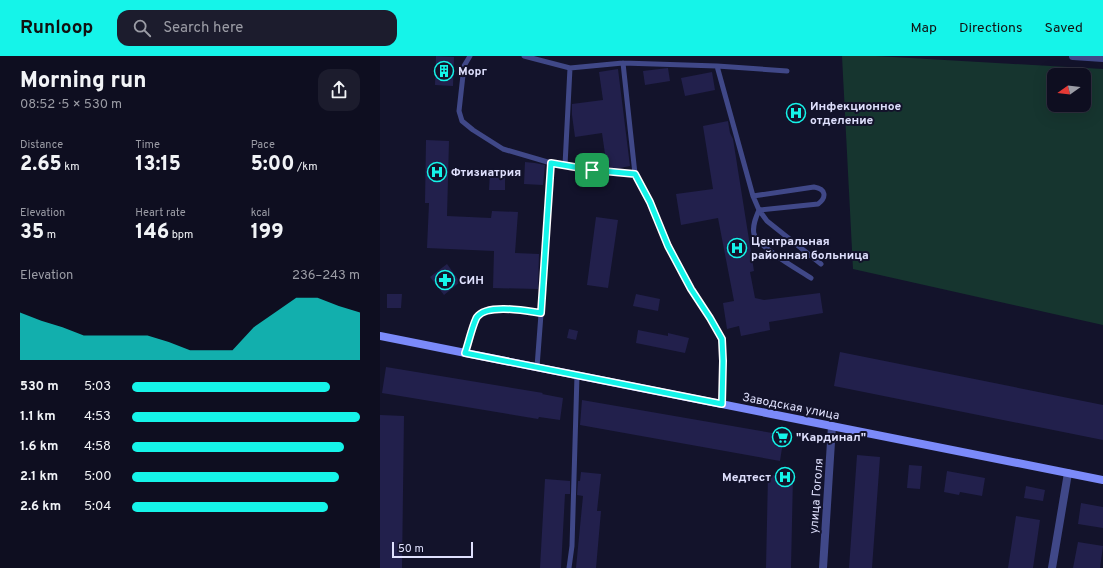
<!DOCTYPE html>
<html lang="en">
<head>
<meta charset="utf-8">
<style>
  :root { --surface:#0e0e20; --page:#1c1c2d; --text:#f1f3f6; --muted:#9b9ca5; --line:#2e2e3e; --accent:#15f4e9 }
  body { margin:0; font-family:Overpass,sans-serif; background:var(--page); color:var(--text); height:100vh; display:flex; flex-direction:column; font-size:15px; white-space:nowrap }
  * { box-sizing:border-box; margin:0 }
  p { font-size:13px; color:var(--muted) }
  .icon { flex:none; width:22px; height:22px; fill:none; stroke:currentColor; stroke-width:2; stroke-linecap:round; stroke-linejoin:round }
  .map { position:relative; flex:1; overflow:hidden }
  .side { display:flex; flex-direction:column; background:var(--surface); width:380px }
  .side>* { flex:none }
  .needle { width:26px; rotate:256deg }
  .buttons { position:absolute; left:667px; top:12px; display:grid; gap:8px }
  .buttons a { display:grid; place-items:center; width:44px; height:44px; border-radius:8px; background:var(--surface); box-shadow:0 4px 16px #0002,0 0 0 1px var(--line); font-size:20px }
  .scale { position:absolute; left:12px; bottom:10px; width:81px; box-sizing:border-box; padding-left:4px; border:2px solid #dfe0fd; border-top:0; font-size:11px; line-height:14px; white-space:nowrap; color:#dfe0fd; -webkit-text-stroke:3px #13132b; paint-order:stroke }
  .pin { position:absolute; display:grid; place-items:center; width:34px; height:34px; color:#fff; margin:-17px; border-radius:8px; box-shadow:0 2px 6px #0006 }
  .round { display:grid; place-items:center; flex:none; width:42px; height:42px; border-radius:12px; background:var(--page) }
  .head { display:flex; align-items:center; justify-content:space-between; height:68px; padding:0 20px }
  h1 { font-size:22px; font-weight:800; line-height:30px }
  .stats { display:grid; grid-template-columns:repeat(3,1fr); gap:6px; height:68px; padding:4px 20px }
  .stats div { display:grid; align-content:center }
  .stats b { font-size:20px; font-weight:800 }
  .stats small { font-size:11px; font-weight:400 }
  .stats p { font-size:11px }
  .chart { height:112px; padding:8px 20px }
  .chart p { display:flex; justify-content:space-between }
  .chart svg { width:100%; height:72px; margin-top:4px; fill:var(--accent); opacity:.7 }
  ul { padding:0 20px; list-style:none; font-size:13px }
  li { display:grid; grid-template-columns:64px 48px 1fr; align-items:center; height:30px }
  li i { height:10px; border-radius:5px; background:var(--accent) }
  header { display:flex; align-items:center; gap:24px; box-sizing:border-box; height:56px; padding:0 20px; background:var(--accent); color:#111 }
  header strong { font-size:19px }
  nav { display:flex; gap:22px; margin-inline-start:auto; font-size:14px }
  .search { width:280px; height:36px; background:var(--page); display:flex; align-items:center; gap:10px; box-sizing:border-box; padding:0 14px; border-radius:12px; color:var(--muted); font-size:15px }
  main { display:flex; flex:1; min-height:0 }
  .map>svg:first-child { display:block }
</style>
</head>
<body>
<header>
<strong>Runloop</strong>
<div class="search"><svg class="icon" aria-label="search" viewBox="0 0 24 24"><circle cx="10" cy="10" r="6"/><path d="M15 15l6 6"/></svg>Search here</div>
<nav><a>Map</a><a>Directions</a><a>Saved</a></nav>
</header>
<main>
<section class="side">
<div class="head"><div><h1>Morning run</h1><p>08:52 · 5 × 530 m</p></div><a class="round"><svg class="icon" aria-label="share" viewBox="0 0 24 24"><path d="M12 15V3M7 8l5-5 5 5M5 13v7h14v-7"/></svg></a></div>
<div class="stats">
<div><p>Distance</p><b>2.65<small> km</small></b></div>
<div><p>Time</p><b>13:15</b></div>
<div><p>Pace</p><b>5:00<small> /km</small></b></div>
</div>
<div class="stats">
<div><p>Elevation</p><b>35<small> m</small></b></div>
<div><p>Heart rate</p><b>146<small> bpm</small></b></div>
<div><p>kcal</p><b>199</b></div>
</div>
<div class="chart"><p><span>Elevation</span>236–243 m</p>
<svg viewBox="0 0 160 44" preserveAspectRatio="none"><path d="M0 44V15L10 20L20 24L30 29L40 29L50 29L60 29L70 33L80 38L90 38L100 38L110 24L120 15L130 6L140 6L150 11L160 15V44z"/></svg>
</div>
<ul>
<li><b>530 m</b>5:03<i style="width:87%"></i></li>
<li><b>1.1 km</b>4:53<i style="width:100%"></i></li>
<li><b>1.6 km</b>4:58<i style="width:93%"></i></li>
<li><b>2.1 km</b>5:00<i style="width:91%"></i></li>
<li><b>2.6 km</b>5:04<i style="width:86%"></i></li>
</ul>
</section>
<div class="map">
<svg width="723" height="512" viewBox="0 0 723 512">
  <rect width="100%" height="100%" fill="#13132b"/>
  <!-- green -->
  <path fill="#16352f" fill-rule="evenodd" d="M 462,0 L 496,0 L 723,13 L 723,269 L 473,213 ZM 674,19 L 704,19 L 704,49 L 674,49 Z"/>
  <!-- building -->
  <path fill="#22204c" d="M 56,0 L 74,1 L 73,30 L 55,29 Z
    M 288,12 L 290,25 L 265,29 L 263,15 Z
    M 238,13 L 250,110 L 235,113 L 227,112 L 222,77 L 195,81 L 192,59 L 192,48 L 223,44 L 219,16 Z
    M 332,16 L 335,34 L 305,40 L 301,22 Z
    M 348,65 L 350,77 L 353,83 L 374,215 L 370,216 L 375,242 L 384,244 L 440,237 L 443,257 L 389,266 L 390,274 L 361,280 L 359,270 L 347,273 L 343,247 L 354,245 L 338,162 L 301,169 L 296,138 L 333,133 L 323,70 Z
    M 46,84 L 69,85 L 67,160 L 111,162 L 112,155 L 138,156 L 135,197 L 159,198 L 158,233 L 113,232 L 114,195 L 47,192 L 49,147 L 45,147 Z
    M 145,106 L 155,107 L 165,109 L 163,129 L 144,128 Z
    M 110,116 L 125,116 L 125,134 L 109,134 Z
    M 216,161 L 238,164 L 228,232 L 207,229 Z
    M 67,208 L 80,226 L 64,239 L 50,221 Z
    M 7,238 L 22,238 L 21,252 L 7,252 Z
    M 256,238 L 280,243 L 278,255 L 253,250 Z
    M 189,273 L 198,275 L 196,284 L 187,282 Z
    M 258,274 L 288,280 L 288,277 L 309,282 L 305,297 L 256,287 Z
    M 460,296 L 723,349 L 723,384 L 454,330 Z
    M 6,311 L 163,337 L 162,338 L 183,342 L 180,364 L 159,361 L 158,363 L 2,337 Z
    M 202,344 L 404,379 L 400,405 L 200,369 Z
    M 0,359 L 24,360 L 22,512 L 0,512 Z
    M 477,399 L 500,401 L 492,512 L 469,512 Z
    M 529,409 L 542,410 L 540,433 L 527,432 Z
    M 567,415 L 605,422 L 602,440 L 580,436 L 579,439 L 564,436 Z
    M 201,416 L 221,418 L 217,455 L 221,455 L 216,512 L 196,512 L 203,440 L 197,439 L 198,425 L 200,425 Z
    M 388,419 L 413,420 L 411,512 L 386,512 Z
    M 165,423 L 190,425 L 190,438 L 185,438 L 181,512 L 160,512 Z
    M 646,430 L 665,434 L 663,445 L 644,442 Z
    M 701,447 L 723,451 L 723,472 L 698,468 Z
    M 636,460 L 660,464 L 653,512 L 628,512 Z
    M 698,486 L 723,490 L 720,512 L 693,512 Z"/>
  <g fill="none" stroke-linecap="round" stroke-linejoin="round">
    <!-- lane -->
    <path stroke="#404888" stroke-width="5" d="M 90,0 L 84,10 L 79,55 L 82,65 L 93,74 L 123,93 L 171,107
      M 144,0 L 190,12 L 243,7 L 337,10 L 373,140 L 379,154 L 387,165 L 441,208
      M 243,7 L 255,118
      M 337,10 L 407,15
      M 185,109 L 190,12
      M 373,140 L 434,131 C 446,133 447,141 438,148 L 379,154 C 376,161 372,170 374,178 C 378,191 419,214 431,222
      M 85,297 C 88,289 93,267 97,261 C 107,247 147,255 161,257
      M 157,311 L 162,245 L 171,107 L 212,115 L 255,118 L 270,146 L 288,190 L 311,233 L 330,262 L 341,283 L 343,305 L 341,348
      M 189,512 L 192,490 L 197,319"/>
    <!-- street -->
    <path stroke="#404888" stroke-width="8" d="M 693,0 L 723,2
      M 443,512 L 452,370
      M 672,512 L 688,417"/>
    <!-- secondary -->
    <path stroke="#7b8af9" stroke-width="8" d="M 0,280 L 723,424"/>
  </g>
  <g fill="none" stroke-linecap="round" stroke-linejoin="round">
    <defs>
      <path id="route" d="M 171,107 L 212,114 L 255,118 L 270,146 L 288,190 L 311,233 L 330,262 L 342,283 L 343,305 L 342,348 L 85,297 C 88,289 93,267 97,261 C 107,247 147,255 161,257 Z"/>
    </defs>
    <!-- route casing -->
    <use href="#route" stroke="#fff" stroke-width="8"/>
    <!-- route -->
    <use href="#route" stroke="#15f4e9" stroke-width="5"/>
  </g>
  <!-- icons -->
  <defs>
    <symbol id="building-ring" viewBox="-11 -11 22 22"><circle r="9.5" fill="#13132b" stroke="#15f4e9" stroke-width="1.5"/><path d="M-4-6H4V6H1V3H-1V6H-4ZM-2.5-4.3h1.7v1.8h-1.7ZM.8-4.3h1.7v1.8H.8ZM-2.5-1h1.7V.8h-1.7ZM.8-1h1.7V.8H.8Z" fill="#15f4e9"/></symbol>
    <symbol id="hospital-ring" viewBox="-11 -11 22 22"><circle r="9.5" fill="#13132b" stroke="#15f4e9" stroke-width="1.5"/><path d="M-5-5h3v3.5h4V-5h3V5h-3V1.5h-4V5h-3Z" fill="#15f4e9"/></symbol>
    <symbol id="pharmacy-ring" viewBox="-11 -11 22 22"><circle r="9.5" fill="#13132b" stroke="#15f4e9" stroke-width="1.5"/><path d="M-2-6h4v4h4v4h-4v4h-4v-4h-4v-4h4Z" fill="#15f4e9"/></symbol>
    <symbol id="supermarket-ring" viewBox="-11 -11 22 22"><circle r="9.5" fill="#13132b" stroke="#15f4e9" stroke-width="1.5"/><path d="M-6-5.5h2.5l.6 2H6L4.5 2H-2.5L-4.4-4H-6ZM-1.5 3.2a1.3 1.3 0 1 0 .1 0ZM3 3.2a1.3 1.3 0 1 0 .1 0Z" fill="#15f4e9"/></symbol>
  </defs>
  <g fill-rule="evenodd">
    <use href="#building-ring" x="53" y="4" width="22" height="22"/>
    <use href="#hospital-ring" x="405" y="46" width="22" height="22"/>
    <use href="#hospital-ring" x="46" y="105" width="22" height="22"/>
    <use href="#hospital-ring" x="346" y="181" width="22" height="22"/>
    <use href="#pharmacy-ring" x="54" y="213" width="22" height="22"/>
    <use href="#supermarket-ring" x="391" y="370" width="22" height="22"/>
    <use href="#hospital-ring" x="394" y="410" width="22" height="22"/>
  </g>
  <g text-anchor="middle" stroke-width="4" stroke-linejoin="round" paint-order="stroke">
    <!-- poi labels -->
    <g font-size="12" font-weight="bold" fill="#dfe0fd" stroke="#13132b" text-anchor="start">
      <text x="78" y="19">Морг</text>
      <text x="430" y="54">Инфекционное<tspan x="430" dy="14">отделение</tspan></text>
      <text x="71" y="120">Фтизиатрия</text>
      <text x="371" y="189">Центральная<tspan x="371" dy="14">районная больница</tspan></text>
      <text x="79" y="228">СИН</text>
      <text x="416" y="385">"Кардинал"</text>
      <text x="391" y="425" text-anchor="end">Медтест</text>
    </g>
    <!-- street labels -->
    <g font-size="12" fill="#dfe0fd" stroke="#13132b">
      <text transform="translate(411 350) rotate(11)" y="4">Заводская улица</text>
      <text transform="translate(436 440) rotate(-86)" y="4">улица Гоголя</text>
    </g>
  </g>
</svg>
<div class="buttons">
<a><svg class="needle" viewBox="-14 -14 28 28"><path d="M0-13l5 13h-10z" fill="#e53935"/><path d="M0 13l5-13h-10z" fill="#9b9ca5"/></svg></a>
</div>
<div class="scale">50 m</div>
<div class="pin" style="left:212px;top:114px;background:#1e9e55"><svg class="icon" aria-label="arrive" viewBox="0 0 24 24"><path d="M6 21V4h12l-3 4 3 4H6"/></svg></div>
</div>
</main>
</body>
</html>
